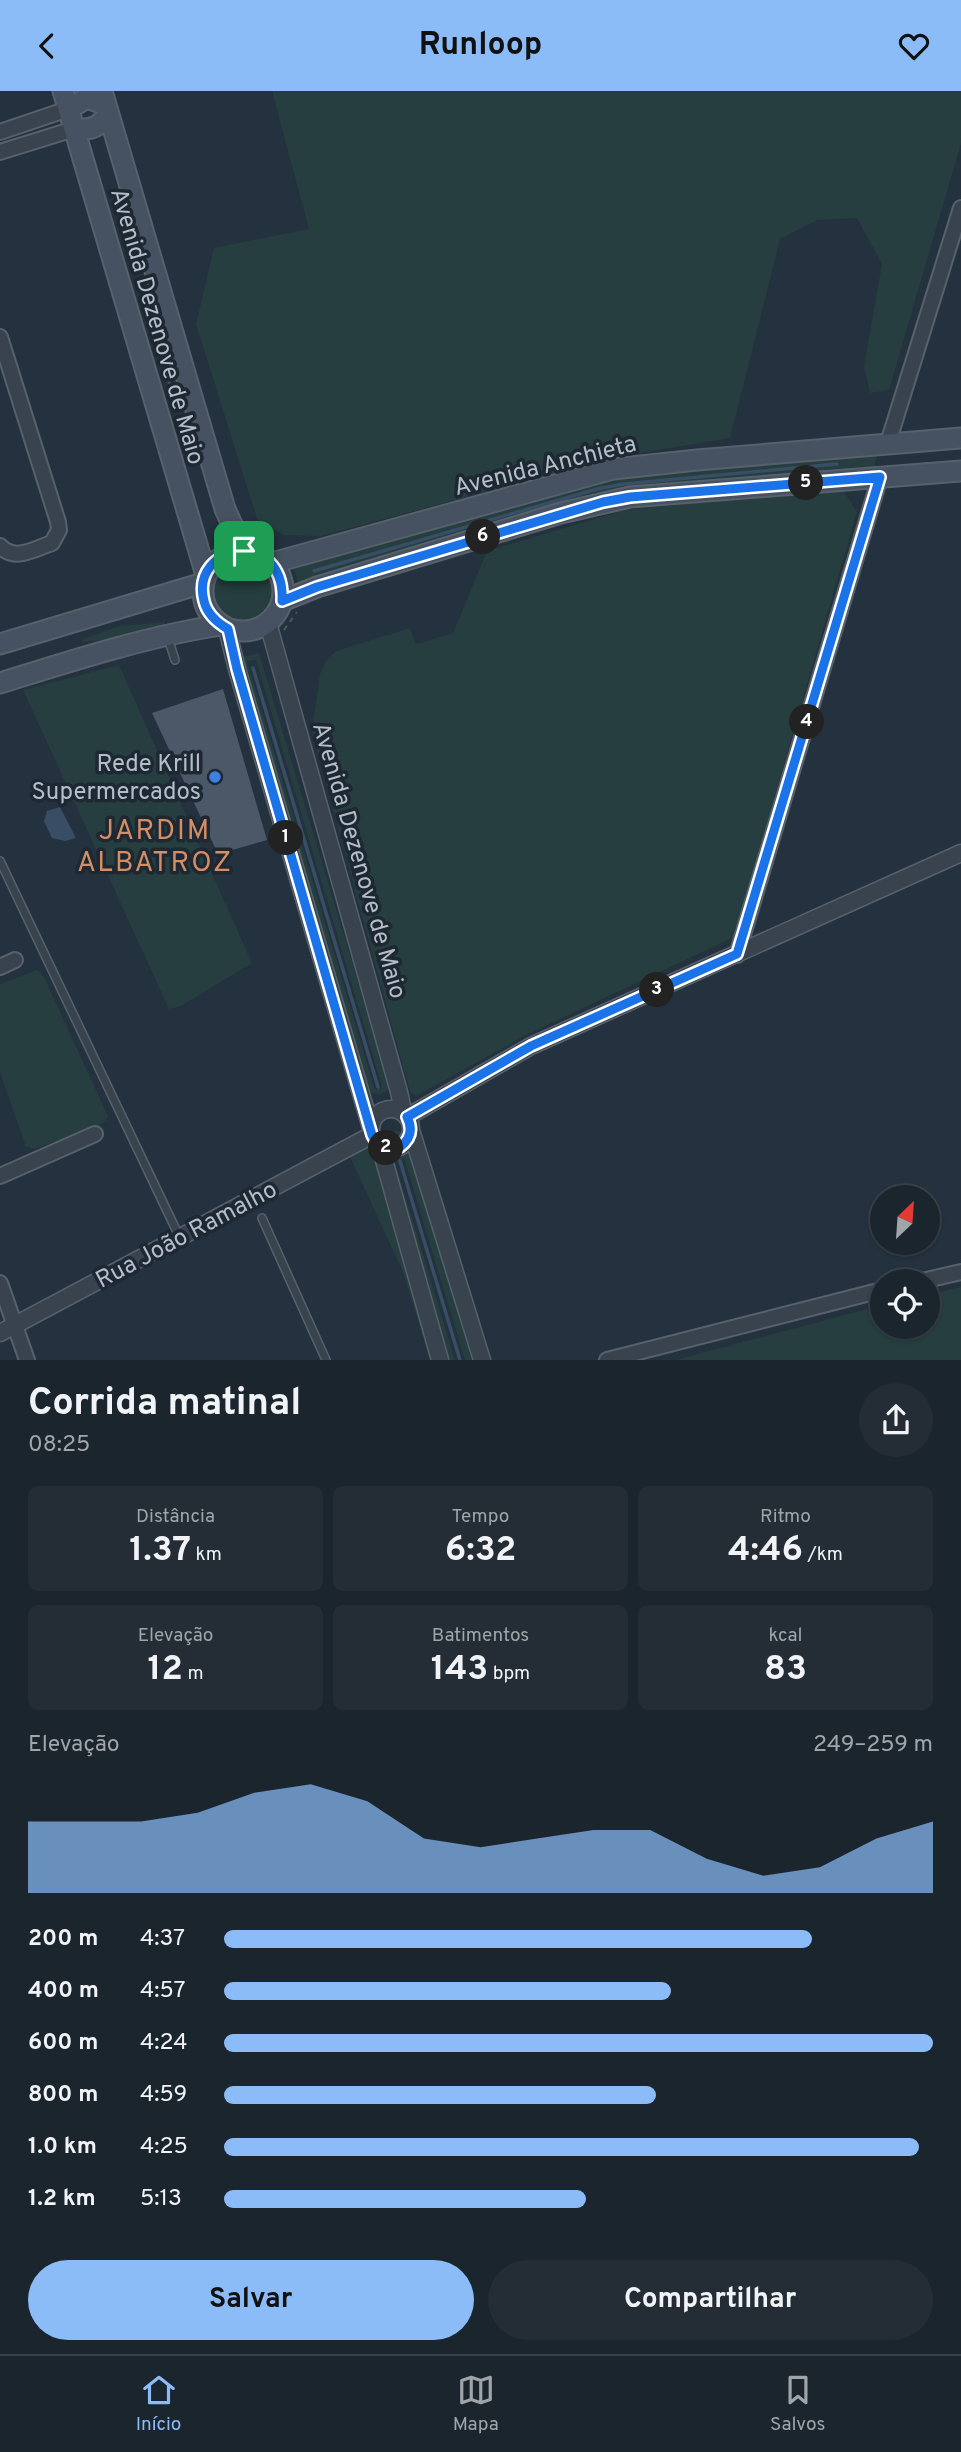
<!DOCTYPE html>
<html lang="pt">
<head>
<meta charset="utf-8">
<style>
  :root { --surface:#1b252e; --page:#242d36; --text:#f1f3f6; --muted:#a0a5aa; --line:#39424a; --accent:#8bbcf8 }
  body { margin:0; font-family:Overpass,sans-serif; background:var(--page); color:var(--text); height:100vh; display:flex; flex-direction:column; font-size:26px; white-space:nowrap }
  * { box-sizing:border-box; margin:0 }
  p { font-size:23px; color:var(--muted) }
  .icon { flex:none; width:38px; height:38px; fill:none; stroke:currentColor; stroke-width:2; stroke-linecap:round; stroke-linejoin:round }
  .map { position:relative; height:1269px; overflow:hidden }
  .drawer { display:flex; flex-direction:column; background:var(--surface); flex:1 }
  .drawer>* { flex:none }
  .needle { width:46px; rotate:25deg }
  .fabs { position:absolute; left:870px; top:1094px; display:grid; gap:14px }
  .fabs a { display:grid; place-items:center; width:70px; height:70px; border-radius:50%; background:var(--surface); box-shadow:0 2px 5px #0004,0 0 0 2px var(--line); font-size:35px }
  .pin { position:absolute; display:grid; place-items:center; width:60px; height:60px; color:#fff; margin:-30px; border-radius:14px; box-shadow:0 4px 10px #0006 }
  .km { position:absolute; width:35px; height:35px; margin:-18px; border-radius:50%; background:#222; color:#fff; font-size:19px; line-height:35px; text-align:center }
  .round { display:grid; place-items:center; flex:none; width:74px; height:74px; border-radius:37px; background:var(--page) }
  .overview { display:flex; align-items:center; justify-content:space-between; height:119px; padding:0 28px }
  h1 { font-size:38px; font-weight:700; line-height:52px }
  .metrics { display:grid; grid-template-columns:repeat(3,1fr); gap:10px; height:119px; padding:7px 28px }
  .metrics div { display:grid; align-content:center; border-radius:10px; background:var(--page); text-align:center }
  .metrics b { font-size:35px; font-weight:700 }
  .metrics small { font-size:19px; font-weight:400 }
  .metrics p { font-size:19px }
  .chart { height:196px; padding:14px 28px }
  .chart p { display:flex; justify-content:space-between }
  .chart svg { width:100%; height:126px; margin-top:7px; fill:var(--accent); opacity:.7 }
  .primary-button { display:flex; gap:14px; margin-top:auto; padding:14px 28px }
  .primary-button a { flex:1; height:80px; border-radius:42px; background:var(--accent); color:#111; font-size:28px; font-weight:700; line-height:80px; text-align:center }
  .primary-button a+a { background:var(--page); color:var(--text) }
  ul { padding:0 28px; list-style:none; font-size:23px }
  li { display:grid; grid-template-columns:112px 84px 1fr; align-items:center; height:52px }
  li i { height:18px; border-radius:9px; background:var(--accent) }
  header { display:flex; justify-content:space-between; align-items:center; height:91px; padding:0 28px; background:var(--accent); color:#111; font-size:32px; font-weight:700 }
  .menu { display:flex; justify-content:space-around; align-items:center; height:98px; border-top:2px solid var(--line); background:var(--surface); font-size:19px; color:var(--muted) }
  .menu a { display:grid; justify-items:center; gap:4px }
  .menu .current { color:var(--accent) }
  .map>svg:first-child { display:block }
</style>
</head>
<body>
<header><svg class="icon" aria-label="back" viewBox="0 0 24 24"><path d="M15 5l-7 7 7 7"/></svg>Runloop<svg class="icon" aria-label="heart" viewBox="0 0 24 24"><path d="M12 20l-8-8c-3-5 5-10 8-4 3-6 11-1 8 4z"/></svg></header>
<div class="map">
<svg width="961" height="1269" viewBox="0 0 961 1269">
  <rect width="100%" height="100%" fill="#24313e"/>
  <!-- green -->
  <path fill="#263e3f" fill-rule="evenodd" d="M 272,0 L 961,0 L 961,52 L 889,299 L 870,302 L 864,275 L 882,173 L 857,127 L 817,129 L 780,148 L 730,347 L 611,367 L 321,445 L 283,444 L 257,428 L 196,233 L 214,157 L 309,138 Z
    M 878,361 L 875,372 L 876,379 L 655,397 L 299,493 L 293,475 L 599,388 Z
    M 842,397 L 857,421 L 734,846 L 528,943 L 416,1005 L 410,1001 L 312,640 L 320,583 L 326,570 L 336,560 L 410,537 L 416,553 L 453,542 L 487,460 L 625,419 Z
    M212 501a33 33 0 1 1 66 0a33 33 0 1 1-66 0Z
    M 165,531 L 165,540 L 140,545 L 82,551 L 83,548 L 119,535 Z
    M 259,562 L 387,987 L 390,995 C 385,1004 379,1004 371,1002 L 368,994 L 240,566 ZM 256,569 L 382,996 L 375,999 L 247,570 Z
    M 119,574 L 252,872 L 181,915 L 169,918 L 23,599 Z
    M 37,879 L 43,884 L 108,1025 L 104,1032 L 35,1058 L 26,1056 L 0,981 L 0,893 Z
    M 397,1039 L 402,1042 L 408,1053 L 472,1269 L 465,1269 L 404,1067 L 395,1071 L 455,1269 L 430,1269 L 403,1181 L 349,1064 Z
    M 961,1196 L 961,1269 L 675,1269 L 882,1214 L 882,1236 L 928,1236 L 928,1204 Z"/>
  <!-- water -->
  <path fill="#384e65" d="M 60,716 L 76,747 L 65,750 L 52,747 L 44,730 L 47,720 Z"/>
  <g fill="none" stroke-linecap="round" stroke-linejoin="round">
    <!-- stream -->
    <path stroke="#384e65" stroke-width="3.5" d="M 142,205 L 172,300
      M 314,480 L 597,398 L 624,393 L 837,373
      M 253,577 L 378,996
      M 400,1070 L 460,1269"/>
  </g>
  <!-- building -->
  <path fill="#4a5867" d="M 223,598 L 267,749 L 218,763 L 152,622 Z"/>
  <g fill="none" stroke-linecap="round" stroke-linejoin="round">
    <defs>
      <path id="service" d="M 168,547 L 175,569
        M 0,770 L 179,1145
        M 262,1127 L 326,1269"/>
      <path id="minor" d="M 0,41 L 68,18
        M 0,61 L 74,38
        M 0,246 L 58,431 L 59,439 L 52,452 C 34,458 15,471 0,455
        M 888,352 L 961,117
        M 737,864 L 880,386
        M 0,876 L 15,869
        M 0,1085 L 95,1043
        M 922,1190 L 961,1181
        M 0,1192 L 27,1269
        M 607,1269 L 882,1199"/>
      <path id="tertiary" d="M 268,532 L 399,1001 L 403,1020
        M 227,538 L 237,578 L 371,1037
        M371 1038a20 20 0 1 1 40 0a20 20 0 1 1-40 0Z
        M 407,1026 L 531,955 L 961,762
        M 411,1039 L 482,1269
        M 380,1055 L 440,1269
        M 0,1242 L 372,1044"/>
      <path id="secondary" d="M 63,0 L 206,484
        M 102,0 L 225,418 L 244,460
        M 68,18 L 87,7 L 106,14
        M 74,38 C 90,39 101,37 108,21
        M203 500a40 40 0 1 1 80 0a40 40 0 1 1-80 0Z
        M 272,472 L 613,378 L 697,369 L 961,347
        M 282,510 L 317,496 L 561,422 L 630,406 L 961,380
        M 0,553 L 203,492
        M 0,592 C 71,570 148,545 221,534"/>
    </defs>
    <!-- service casing -->
    <use href="#service" stroke="#56616c" stroke-width="10"/>
    <!-- minor casing -->
    <use href="#minor" stroke="#56616c" stroke-width="18"/>
    <!-- tertiary casing -->
    <use href="#tertiary" stroke="#56616c" stroke-width="19"/>
    <!-- secondary casing -->
    <use href="#secondary" stroke="#56616c" stroke-width="23"/>
    <!-- path -->
    <path stroke="#445b5c" stroke-width="2" stroke-dasharray="5 5" stroke-linecap="butt" d="M 284,539 L 297,521"/>
    <!-- service -->
    <use href="#service" stroke="#38434e" stroke-width="7"/>
    <!-- minor -->
    <use href="#minor" stroke="#38434e" stroke-width="14"/>
    <!-- tertiary -->
    <use href="#tertiary" stroke="#38434e" stroke-width="16"/>
    <!-- secondary -->
    <use href="#secondary" stroke="#465261" stroke-width="19"/>
  </g>
  <g fill="none" stroke-linecap="round" stroke-linejoin="round">
    <defs>
      <path id="route" d="M 880,386 L 737,863 L 531,955 L 407,1026 C 413,1038 411,1048 400,1056 C 387,1060 378,1056 372,1044 L 237,578 L 228,538 C 216,531 207,523 204,510 C 189,452 286,437 282,510 L 317,496 L 603,411 L 630,406 Z"/>
    </defs>
    <!-- route casing -->
    <use href="#route" stroke="#fff" stroke-width="14"/>
    <!-- route -->
    <use href="#route" stroke="#1a73e8" stroke-width="9"/>
  </g>
  <!-- markers -->
  <circle fill="#3f7fe0" stroke="#1d2833" stroke-width="2.5" cx="215" cy="686" r="7"/>
  <g text-anchor="middle" stroke-width="7" stroke-linejoin="round" paint-order="stroke">
    <!-- street labels -->
    <g font-size="24" fill="#b4bec9" stroke="#1d2833">
      <text transform="translate(158 235) rotate(74)" y="8">Avenida Dezenove de Maio</text>
      <text transform="translate(545 374) rotate(-14)" y="8">Avenida Anchieta</text>
      <text transform="translate(360 769) rotate(74)" y="8">Avenida Dezenove de Maio</text>
      <text transform="translate(186 1143) rotate(-28)" y="8">Rua João Ramalho</text>
    </g>
    <!-- poi labels -->
    <g font-size="24" fill="#b4bec9" stroke="#1d2833" text-anchor="end">
      <text x="201" y="680">Rede Krill<tspan x="201" dy="28">Supermercados</tspan></text>
    </g>
    <!-- quarter labels -->
    <g font-size="28" letter-spacing="2" fill="#d58e64" stroke="#1d2833">
      <text x="155" y="748">JARDIM<tspan x="155" dy="32">ALBATROZ</tspan></text>
    </g>
  </g>
</svg>
<div class="fabs">
<a><svg class="needle" viewBox="-14 -14 28 28"><path d="M0-13l5 13h-10z" fill="#e53935"/><path d="M0 13l5-13h-10z" fill="#a0a5aa"/></svg></a>
<a><svg class="icon" aria-label="locate" viewBox="0 0 24 24"><circle cx="12" cy="12" r="6"/><path d="M12 2v4M12 18v4M2 12h4M18 12h4"/></svg></a>
</div>
<div class="pin" style="left:244px;top:460px;background:#1e9e55"><svg class="icon" aria-label="arrive" viewBox="0 0 24 24"><path d="M6 21V4h12l-3 4 3 4H6"/></svg></div>
<b class="km" style="left:286px;top:747px">1</b>
<b class="km" style="left:386px;top:1057px">2</b>
<b class="km" style="left:657px;top:899px">3</b>
<b class="km" style="left:807px;top:631px">4</b>
<b class="km" style="left:806px;top:392px">5</b>
<b class="km" style="left:483px;top:446px">6</b>
</div>
<section class="drawer">
<div class="overview"><div><h1>Corrida matinal</h1><p>08:25</p></div><a class="round"><svg class="icon" aria-label="share" viewBox="0 0 24 24"><path d="M12 15V3M7 8l5-5 5 5M5 13v7h14v-7"/></svg></a></div>
<div class="metrics">
<div><p>Distância</p><b>1.37<small> km</small></b></div>
<div><p>Tempo</p><b>6:32</b></div>
<div><p>Ritmo</p><b>4:46<small> /km</small></b></div>
</div>
<div class="metrics">
<div><p>Elevação</p><b>12<small> m</small></b></div>
<div><p>Batimentos</p><b>143<small> bpm</small></b></div>
<div><p>kcal</p><b>83</b></div>
</div>
<div class="chart"><p><span>Elevação</span>249–259 m</p>
<svg viewBox="0 0 160 44" preserveAspectRatio="none"><path d="M0 44V19L10 19L20 19L30 16L40 9L50 6L60 12L70 25L80 28L90 25L100 22L110 22L120 32L130 38L140 35L150 25L160 19V44z"/></svg>
</div>
<ul>
<li><b>200 m</b>4:37<i style="width:83%"></i></li>
<li><b>400 m</b>4:57<i style="width:63%"></i></li>
<li><b>600 m</b>4:24<i style="width:100%"></i></li>
<li><b>800 m</b>4:59<i style="width:61%"></i></li>
<li><b>1.0 km</b>4:25<i style="width:98%"></i></li>
<li><b>1.2 km</b>5:13<i style="width:51%"></i></li>
</ul>
<div class="primary-button"><a>Salvar</a><a>Compartilhar</a></div>
</section>
<nav class="menu">
<a class="current"><svg class="icon" aria-label="home" viewBox="0 0 24 24"><path d="M3 11l9-7 9 7M6 9v11h12V9"/></svg>Início</a>
<a><svg class="icon" aria-label="map" viewBox="0 0 24 24"><path d="M3 6l6-2 6 2 6-2v14l-6 2-6-2-6 2zM9 4v14M15 6v14"/></svg>Mapa</a>
<a><svg class="icon" aria-label="saved" viewBox="0 0 24 24"><path d="M7 4h10v16l-5-4-5 4z"/></svg>Salvos</a>
</nav>
</body>
</html>
